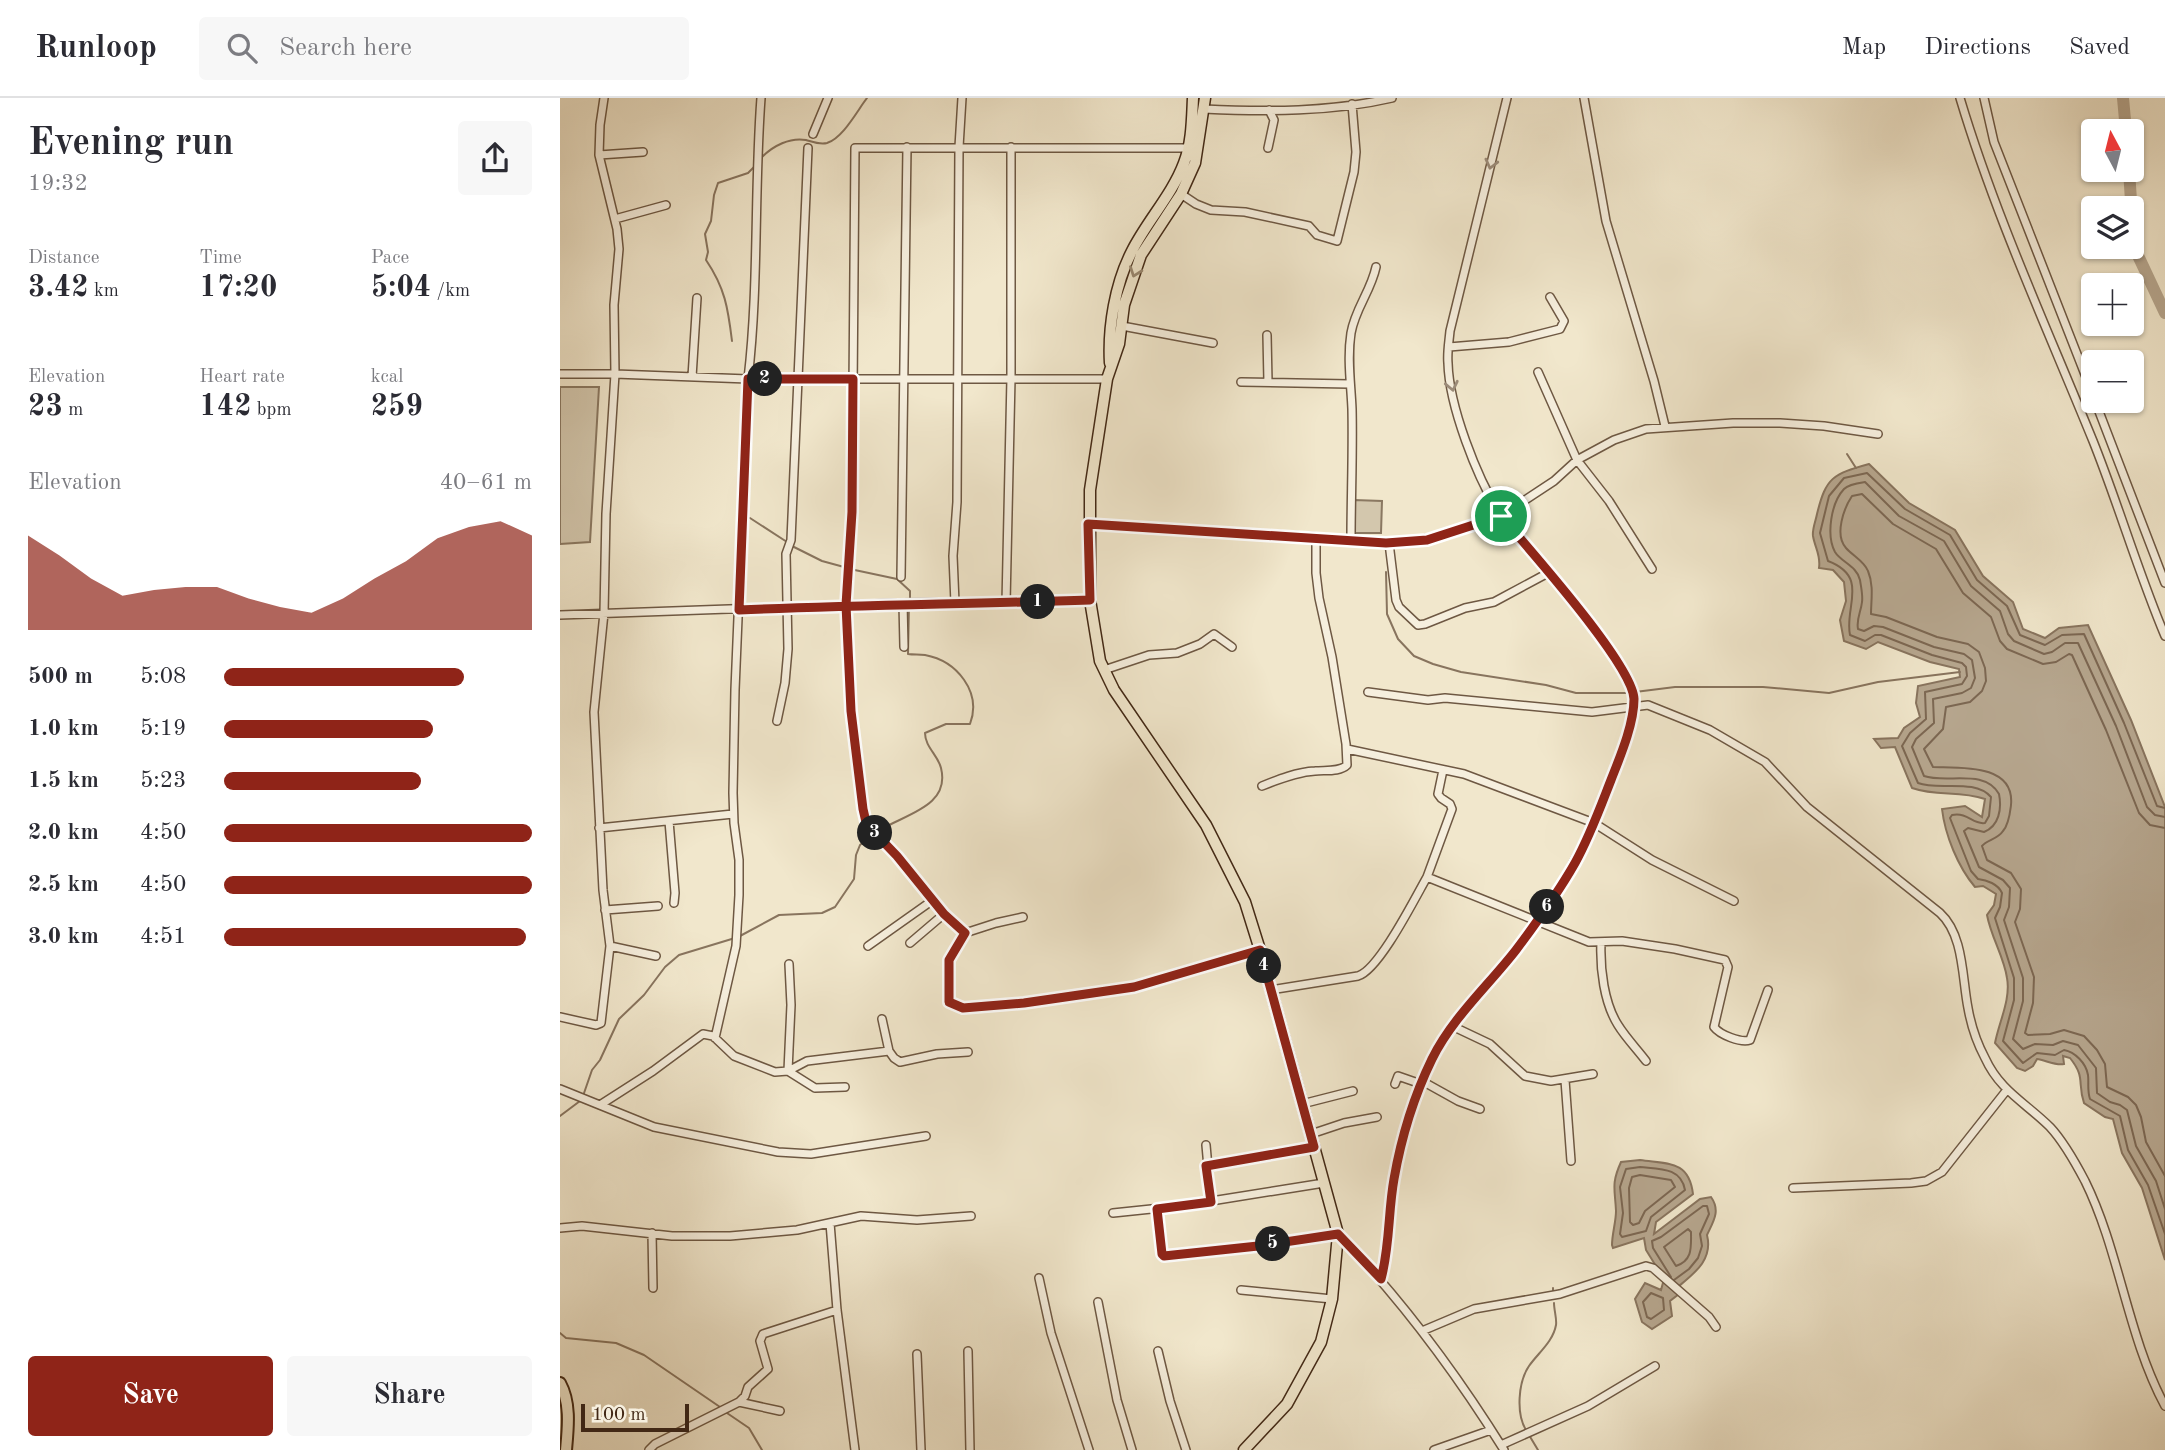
<!DOCTYPE html>
<html lang="en">
<head>
<meta charset="utf-8">
<style>
  :root { --surface:#fff; --page:#f7f7f7; --text:#2b2b33; --muted:#7c7c81; --line:#e1e1e2; --accent:#8f2418 }
  body { margin:0; font-family:"Old Standard TT",serif; background:var(--page); color:var(--text); height:100vh; display:flex; flex-direction:column; font-size:26px; white-space:nowrap }
  * { box-sizing:border-box; margin:0 }
  p { font-size:23px; color:var(--muted) }
  .icon { flex:none; width:38px; height:38px; fill:none; stroke:currentColor; stroke-width:2; stroke-linecap:round; stroke-linejoin:round }
  .map { position:relative; flex:1; overflow:hidden }
  .side { display:flex; flex-direction:column; background:var(--surface); width:560px }
  .side>* { flex:none }
  .needle { width:46px; rotate:353deg }
  .buttons { position:absolute; left:1521px; top:21px; display:grid; gap:14px }
  .buttons a { display:grid; place-items:center; width:63px; height:63px; border-radius:7px; background:var(--surface); box-shadow:0 2px 5px #0004; font-size:35px }
  .scale { position:absolute; left:21px; bottom:18px; width:108px; box-sizing:border-box; padding-left:7px; border:4px solid #422815; border-top:0; font-size:19px; line-height:24px; white-space:nowrap; color:#422815; -webkit-text-stroke:5px #f6efde; paint-order:stroke }
  .pin { position:absolute; display:grid; place-items:center; width:60px; height:60px; color:#fff; margin:-30px; border:4px solid #fff; border-radius:50%; box-shadow:0 2px 7px #0007 }
  .km { position:absolute; width:35px; height:35px; margin:-18px; border-radius:50%; background:#222; color:#fff; font-size:19px; line-height:35px; text-align:center }
  .round { display:grid; place-items:center; flex:none; width:74px; height:74px; border-radius:7px; background:var(--page) }
  .summary { display:flex; align-items:center; justify-content:space-between; height:119px; padding:0 28px }
  h1 { font-size:38px; font-weight:700; line-height:52px }
  .stats { display:grid; grid-template-columns:repeat(3,1fr); gap:10px; height:119px; padding:7px 28px }
  .stats div { display:grid; align-content:center }
  .stats b { font-size:30px; font-weight:700 }
  .stats small { font-size:19px; font-weight:400 }
  .stats p { font-size:19px }
  .chart { height:196px; padding:14px 28px }
  .chart p { display:flex; justify-content:space-between }
  .chart svg { width:100%; height:126px; margin-top:7px; fill:var(--accent); opacity:.7 }
  .button { display:flex; gap:14px; margin-top:auto; padding:14px 28px }
  .button a { flex:1; height:80px; border-radius:7px; background:var(--accent); color:#fff; font-size:28px; font-weight:700; line-height:80px; text-align:center }
  .button a+a { background:var(--page); color:var(--text) }
  ul { padding:0 28px; list-style:none; font-size:23px }
  li { display:grid; grid-template-columns:112px 84px 1fr; align-items:center; height:52px }
  li i { height:18px; border-radius:9px; background:var(--accent) }
  header { display:flex; align-items:center; gap:42px; box-sizing:border-box; height:98px; padding:0 35px; background:var(--surface); border-bottom:2px solid var(--line) }
  header strong { font-size:33px }
  nav { display:flex; gap:38px; margin-inline-start:auto; font-size:24px }
  .search { width:490px; height:63px; background:var(--page); display:flex; align-items:center; gap:18px; box-sizing:border-box; padding:0 24px; border-radius:7px; color:var(--muted); font-size:26px }
  main { display:flex; flex:1; min-height:0 }
  .map>svg:first-child { display:block }
</style>
</head>
<body>
<header>
<strong>Runloop</strong>
<div class="search"><svg class="icon" aria-label="search" viewBox="0 0 24 24"><circle cx="10" cy="10" r="6"/><path d="M15 15l6 6"/></svg>Search here</div>
<nav><a>Map</a><a>Directions</a><a>Saved</a></nav>
</header>
<main>
<section class="side">
<div class="summary"><div><h1>Evening run</h1><p>19:32</p></div><a class="round"><svg class="icon" aria-label="share" viewBox="0 0 24 24"><path d="M12 15V3M7 8l5-5 5 5M5 13v7h14v-7"/></svg></a></div>
<div class="stats">
<div><p>Distance</p><b>3.42<small> km</small></b></div>
<div><p>Time</p><b>17:20</b></div>
<div><p>Pace</p><b>5:04<small> /km</small></b></div>
</div>
<div class="stats">
<div><p>Elevation</p><b>23<small> m</small></b></div>
<div><p>Heart rate</p><b>142<small> bpm</small></b></div>
<div><p>kcal</p><b>259</b></div>
</div>
<div class="chart"><p><span>Elevation</span>40–61 m</p>
<svg viewBox="0 0 160 44" preserveAspectRatio="none"><path d="M0 44V11L10 18L20 26L30 32L40 30L50 29L60 29L70 33L80 36L90 38L100 33L110 26L120 20L130 12L140 8L150 6L160 11V44z"/></svg>
</div>
<ul>
<li><b>500 m</b>5:08<i style="width:78%"></i></li>
<li><b>1.0 km</b>5:19<i style="width:68%"></i></li>
<li><b>1.5 km</b>5:23<i style="width:64%"></i></li>
<li><b>2.0 km</b>4:50<i style="width:100%"></i></li>
<li><b>2.5 km</b>4:50<i style="width:100%"></i></li>
<li><b>3.0 km</b>4:51<i style="width:98%"></i></li>
</ul>
<div class="button"><a>Save</a><a>Share</a></div>
</section>
<div class="map">
<svg width="1605" height="1352" viewBox="0 0 1605 1352">
  <rect width="100%" height="100%" fill="#f1e7cc"/>
  <filter id="stains"><feTurbulence type="fractalNoise" baseFrequency=".00286" numOctaves="4"/><feColorMatrix values="0 0 0 0 .2 0 0 0 0 .09 0 0 0 0 .02 0 0 0 .5 -.17"/></filter>
  <radialGradient id="worn" r=".72"><stop offset=".6" stop-color="#630" stop-opacity="0"/><stop offset="1" stop-color="#630" stop-opacity=".3"/></radialGradient>
  <!-- green -->
  <path fill="#d3c7ad" stroke="#8a7861" stroke-width="2" d="M 0,289 L 39,289 L 30,444 L 0,446 Z
    M 794,402 L 822,403 L 821,435 L 795,435 Z"/>
  <!-- water -->
  <path fill="#b6a68e" stroke="#88745e" stroke-width="2" d="M 1309,366 L 1349,405 L 1395,432 L 1423,478 L 1453,504 L 1463,531 L 1485,540 L 1499,530 L 1528,527 L 1571,622 L 1605,709 L 1605,1162 L 1582,1090 L 1562,1055 L 1553,1021 L 1545,1019 L 1524,1005 C 1517,984 1526,980 1510,960 L 1503,958 L 1504,966 C 1496,968 1485,962 1477,961 L 1473,968 L 1465,973 L 1457,970 L 1435,945 C 1439,924 1451,901 1447,880 C 1444,859 1431,839 1427,817 L 1434,807 L 1436,796 L 1423,788 L 1415,789 C 1398,769 1385,737 1382,711 L 1405,708 L 1422,719 L 1425,701 C 1398,692 1378,699 1352,690 L 1335,649 L 1321,650 L 1314,641 L 1338,640 L 1344,630 L 1360,619 L 1356,605 L 1358,588 L 1400,579 L 1399,571 L 1370,564 L 1318,544 L 1306,551 L 1284,543 L 1280,522 L 1286,503 L 1284,484 L 1273,472 L 1259,470 C 1261,457 1255,450 1253,438 C 1252,431 1256,422 1257,416 C 1266,379 1273,376 1309,366 Z
    M 1080,1062 C 1108,1066 1129,1062 1133,1096 L 1096,1124 L 1094,1136 L 1140,1101 L 1151,1099 C 1161,1113 1153,1124 1147,1137 C 1153,1161 1136,1174 1119,1188 L 1119,1196 L 1110,1203 L 1112,1218 L 1092,1231 L 1082,1224 L 1075,1201 L 1085,1185 L 1101,1192 L 1104,1181 L 1086,1152 L 1084,1140 L 1053,1150 L 1052,1147 C 1052,1136 1056,1124 1056,1113 C 1055,1091 1051,1086 1061,1064 Z"/>
  <g fill="none" stroke-linecap="round" stroke-linejoin="round">
    <!-- shore -->
    <path stroke="#7c6752" stroke-width="2" d="M 1605,710 L 1597,708 L 1564,625 L 1524,536 L 1502,537 L 1485,547 L 1460,537 L 1447,508 L 1417,482 L 1390,437 L 1345,411 L 1307,375 L 1284,380 L 1269,398 L 1260,435 L 1268,463 C 1310,479 1284,509 1290,537 L 1305,543 L 1315,537 L 1321,537 L 1372,557 L 1402,565 L 1406,569 L 1407,578 L 1402,586 L 1365,594 L 1366,621 L 1350,635 L 1342,648 L 1358,685 C 1379,693 1414,680 1431,699 L 1429,718 L 1425,725 C 1412,727 1409,714 1392,717 L 1390,720 L 1411,773 L 1418,781 C 1427,782 1438,786 1442,795 L 1440,809 L 1435,820 L 1454,880 L 1454,902 L 1443,943 L 1463,965 L 1477,955 L 1495,957 L 1504,952 C 1515,954 1526,965 1528,977 C 1529,985 1527,992 1530,1001 L 1560,1018 L 1568,1052 L 1588,1087 L 1605,1136
      M 1605,719 L 1595,717 L 1587,709 L 1556,628 L 1518,545 L 1505,545 L 1492,554 L 1484,556 L 1454,543 L 1448,536 L 1440,513 L 1411,488 L 1384,443 L 1339,418 L 1305,384 C 1298,385 1289,386 1284,391 C 1271,405 1266,437 1275,454 C 1281,464 1297,468 1300,482 C 1301,489 1303,497 1302,504 C 1301,514 1296,521 1298,531 L 1304,533 L 1314,528 L 1323,529 L 1374,549 L 1404,556 L 1412,562 L 1415,580 L 1411,590 L 1402,595 L 1373,601 L 1374,625 L 1356,641 L 1352,649 L 1364,678 C 1387,686 1424,670 1439,696 C 1442,711 1439,728 1424,734 L 1408,730 L 1404,733 L 1419,769 L 1443,782 L 1450,790 L 1449,809 L 1444,822 L 1463,880 L 1463,903 L 1453,941 L 1463,951 L 1475,946 L 1493,947 L 1503,943 L 1518,947 L 1536,970 L 1537,995 L 1550,1004 L 1560,1007 L 1567,1012 L 1576,1048 L 1596,1083 L 1605,1111
      M 1605,730 L 1590,727 L 1579,715 L 1546,632 L 1512,557 L 1509,556 L 1496,564 L 1483,566 L 1447,551 L 1440,543 L 1431,519 L 1403,495 L 1376,451 L 1333,426 L 1302,396 L 1292,398 C 1284,410 1274,437 1286,450 C 1293,458 1304,463 1308,473 C 1314,487 1311,503 1311,516 L 1326,519 L 1377,539 L 1408,546 L 1419,554 L 1425,570 L 1426,583 L 1422,593 L 1410,604 L 1386,609 L 1383,631 L 1364,651 L 1373,669 C 1399,670 1455,665 1451,707 C 1450,715 1449,726 1443,733 C 1438,741 1427,742 1422,748 L 1427,762 L 1451,775 L 1461,791 L 1460,811 L 1455,824 L 1474,879 L 1473,905 L 1465,935 L 1468,937 L 1490,936 L 1504,932 L 1524,938 L 1537,952 L 1545,966 L 1547,989 L 1568,999 L 1576,1007 L 1581,1019 L 1586,1044 L 1605,1078
      M 1080,1069 C 1099,1071 1121,1069 1125,1092 L 1091,1119 L 1086,1133 L 1062,1139 L 1060,1136 L 1063,1115 L 1060,1089 L 1066,1071 Z
      M 1080,1077 L 1111,1082 L 1115,1089 L 1085,1113 L 1079,1125 L 1073,1127 L 1070,1124 L 1069,1090 L 1072,1079 Z
      M 1128,1131 L 1131,1134 C 1131,1149 1133,1162 1116,1168 L 1104,1149 Z
      M 1111,1179 L 1093,1150 L 1092,1143 L 1101,1139 L 1143,1108 L 1147,1108 L 1149,1116 L 1140,1136 L 1142,1148 L 1138,1160 L 1129,1171 L 1114,1182
      M 1091,1195 L 1103,1200 L 1104,1212 L 1091,1221 L 1087,1219 L 1083,1204 Z"/>
    <!-- stream -->
    <path stroke="#88745e" stroke-width="2" d="M 202,59 C 213,48 230,39 246,42 C 253,44 260,47 267,45 C 283,40 297,13 307,0
      M 172,243 C 168,210 165,190 146,162 L 148,154 L 145,136 L 151,123 L 154,97 L 158,85 L 188,75 L 194,69
      M 1287,356 L 1296,370
      M 190,420 L 227,444
      M 232,448 L 262,463 L 284,469
      M 290,471 L 337,481 L 350,493 L 350,501
      M 826,474 L 827,516 L 838,541 L 854,558 L 873,566 L 901,574 L 986,587 L 1016,595 L 1070,595
      M 1075,594 L 1115,589 L 1203,589 L 1269,595 L 1318,584 L 1400,574
      M 317,734 C 341,717 391,710 381,670 C 378,657 365,649 365,635 L 386,626 L 410,626 C 422,594 397,563 365,557 C 359,556 354,557 348,556 L 349,507
      M 180,838 L 219,817 L 262,815 L 275,809 L 294,781 L 296,757 L 300,747 L 312,737
      M 23,998 L 32,972 L 40,962 L 59,921 L 84,897 L 105,869 L 119,857 L 175,840
      M 0,1018 L 20,1003
      M 993,1190 L 993,1193
      M 0,1235 L 6,1240 L 56,1245 L 84,1257 L 160,1309
      M 164,1313 L 189,1330 L 202,1352
      M 966,1332 C 956,1316 958,1284 969,1268 C 978,1255 993,1244 996,1227 C 997,1221 994,1212 994,1205
      M 969,1337 L 978,1352"/>
    <!-- river -->
    <path stroke="#b6a68e" stroke-width="12" d="M 1563,0 L 1566,33
      M 1569,72 L 1574,149 L 1605,215"/>
    <defs>
      <path id="minor" d="M 1024,0 L 1046,123 L 1094,283 L 1105,328
        M 1400,0 C 1435,117 1487,230 1533,343 C 1559,408 1578,474 1605,538
        M 1424,0 L 1434,44 L 1533,297
        M 644,11 C 706,14 772,14 832,0
        M 253,36 L 268,0
        M 633,50 L 295,50 L 292,414 L 286,507 L 291,613 L 303,711 L 306,724 L 312,732 L 337,758 L 384,816 L 405,835 L 389,862 L 389,904 L 403,910 L 464,905 L 574,889 L 700,852
        M 708,50 L 714,22 L 709,12
        M 39,57 L 83,54
        M 621,96 L 636,106 L 651,112 L 685,114 L 749,128 L 757,137 L 777,143 L 794,74 L 796,54 L 792,6
        M 55,121 L 106,107
        M 562,228 L 653,245
        M 707,237 L 708,284
        M 889,249 L 949,244 L 1000,231 L 1004,223 L 990,199
        M 978,274 L 1017,362 L 1049,403 L 1092,471
        M 0,276 L 55,276 L 188,281 L 547,281
        M 132,279 L 137,200
        M 681,284 L 789,286
        M 1535,303 L 1605,485
        M 528,426 L 756,439 L 822,445 L 845,445 L 893,435 L 941,418 L 994,383 L 1017,362 L 1054,342 L 1086,331 L 1173,325 L 1220,325 L 1264,328 L 1318,336
        M 791,442 C 791,399 793,355 792,311 C 791,286 787,261 791,235 C 795,211 811,193 816,169
        M 829,445 L 836,502 L 839,509 L 858,527 L 865,526 L 905,510 L 934,504 L 988,475
        M 341,479 L 347,49
        M 343,505 L 344,549
        M 395,505 L 393,458 L 397,404 L 399,49 L 402,0
        M 446,505 L 451,280 L 451,49
        M 0,517 L 343,505 L 530,502
        M 544,572 L 589,557 L 617,555 L 640,546 L 654,536 L 672,549
        M 808,594 L 868,602 L 885,600 L 1032,614 L 1088,607 L 1150,632 L 1205,664 L 1247,709 L 1380,815 C 1404,837 1402,880 1408,910 C 1411,927 1417,945 1425,960 C 1440,993 1466,1005 1490,1029 C 1504,1044 1515,1064 1525,1083 C 1560,1154 1567,1237 1605,1308
        M 217,623 L 225,585 L 228,551 L 226,456 L 231,442 L 248,50
        M 787,651 L 904,676 L 1034,725 L 1092,762 L 1174,803
        M 702,688 C 719,681 737,674 755,673 C 766,672 780,674 787,667 L 786,646 L 772,559 L 759,500 L 756,475 L 756,439
        M 109,723 L 115,795 L 114,805
        M 39,730 L 173,716
        M 867,779 L 892,711 L 890,706 L 881,700 L 878,696 L 883,672
        M 45,812 L 98,808
        M 405,835 L 436,825 L 463,819
        M 350,845 L 384,816
        M 1041,845 C 1040,871 1044,905 1058,927 C 1066,940 1077,951 1086,963
        M 50,848 L 96,858
        M 308,848 L 373,802
        M 229,866 L 231,907 L 228,973 L 255,990 L 285,989
        M 710,892 L 798,878 C 819,872 855,800 867,779 L 1029,844 L 1062,843 L 1115,851 L 1165,862 L 1168,869 L 1154,929 C 1160,937 1181,945 1190,942 L 1208,892
        M 0,919 L 36,927 L 41,925 L 50,848 L 43,792 L 34,614 L 44,515 L 46,416 L 55,276 L 54,207 L 59,151 L 57,131 L 39,57 L 40,27 L 44,0
        M 322,921 L 329,953
        M 892,928 L 930,946 L 965,978 L 991,983 L 1033,976
        M 155,940 L 176,848 L 179,797 L 179,762 L 174,725 L 173,695 L 175,592 L 188,281 C 199,188 194,93 201,0
        M 1005,982 L 1011,1063
        M 862,983 L 898,1003 L 920,1011
        M 835,986 L 838,978 L 861,986
        M 0,991 L 94,1029 L 218,1054 L 251,1056 L 366,1038
        M 742,1006 L 793,993
        M 40,1007 L 93,973 L 143,936 L 153,938 L 174,958 L 215,974 L 228,973 L 247,963 L 329,953 L 334,960 L 340,964 L 377,956 L 408,954
        M 751,1036 L 784,1025 L 817,1019
        M 646,1047 L 651,1103
        M 646,1068 L 754,1049
        M 1233,1090 L 1351,1085 L 1366,1083 L 1382,1074 L 1446,993
        M 597,1111 L 602,1156 L 607,1158 L 778,1136 C 841,1201 896,1275 944,1352
        M 553,1115 L 620,1108 L 764,1085
        M 270,1125 L 277,1212 L 295,1352
        M 0,1130 L 22,1128 L 112,1138 L 170,1138 L 237,1132 L 301,1118 L 357,1122 L 411,1118
        M 92,1135 L 93,1190
        M 479,1180 L 491,1235 L 529,1352
        M 821,1181 C 829,1150 829,1117 833,1085 C 838,1047 856,992 874,958 C 895,918 928,888 956,852 C 998,797 1025,749 1050,684 C 1060,659 1073,630 1074,602 C 1075,562 966,456 940,416 C 917,380 889,308 888,265 C 887,255 889,244 890,233 L 947,0
        M 681,1192 L 772,1201
        M 538,1204 L 557,1302 L 572,1352
        M 862,1233 L 914,1211 L 1000,1196 L 1086,1168 L 1093,1170 L 1149,1219 L 1156,1229
        M 408,1253 L 410,1352
        M 598,1253 L 610,1303 L 626,1352
        M 357,1256 L 361,1352
        M 179,1304 L 220,1313
        M 941,1347 L 1028,1308 L 1095,1268
        M 89,1352 L 95,1346 L 179,1304 L 185,1298 L 188,1289 L 208,1271 L 200,1243 L 203,1236 L 277,1212
        M 874,1352 L 931,1332"/>
      <path id="major" d="M 645,0 L 635,65 L 621,96 L 581,157 L 564,207 L 559,246 L 547,281 L 530,392 L 530,502 L 540,563 L 554,592 L 646,727 L 685,804 L 700,852 L 778,1136 L 772,1201 L 761,1244 L 727,1306 L 684,1352
        M 550,265 C 548,229 555,186 572,153 C 587,123 612,97 624,65 C 632,45 632,21 633,0"/>
      <path id="highway" d="M 0,1285 C 11,1305 8,1330 6,1352"/>
    </defs>
    <!-- minor casing -->
    <use href="#minor" stroke="#6e5843" stroke-width="10"/>
    <!-- major casing -->
    <use href="#major" stroke="#422815" stroke-width="13"/>
    <!-- highway casing -->
    <use href="#highway" stroke="#422815" stroke-width="14"/>
    <!-- minor -->
    <use href="#minor" stroke="#f6efde" stroke-width="7"/>
    <!-- major -->
    <use href="#major" stroke="#f1e7cc" stroke-width="10"/>
    <!-- highway -->
    <use href="#highway" stroke="#f1e7cc" stroke-width="10"/>
  </g>
  <!-- one-way arrows -->
  <defs><path id="oneway-chevron" d="M-2-3.5L2.5 0L-2 3.5" fill="none" stroke-width="1.6" stroke-linecap="round" stroke-linejoin="round" transform="scale(1.75)"/></defs>
  <g stroke="#9c8c7a">
    <use href="#oneway-chevron" transform="translate(931 66) rotate(104)"/>
    <use href="#oneway-chevron" transform="translate(892 288) rotate(78)"/>
  </g>
  <use stroke="#9a8870" href="#oneway-chevron" transform="translate(575 174) rotate(110)"/>
  <g fill="none" stroke-linecap="round" stroke-linejoin="round">
    <defs>
      <path id="route" d="M 941,418 L 867,442 L 826,445 L 528,426 L 530,502 C 413,506 296,507 179,512 L 188,281 L 293,281 L 292,414 L 286,507 L 291,613 L 303,711 L 306,724 L 312,732 L 337,758 L 384,816 L 405,835 L 389,862 L 389,904 L 403,910 L 464,905 L 574,889 L 700,852 L 754,1049 L 646,1068 L 651,1104 L 597,1111 L 602,1156 L 604,1158 L 698,1148 L 778,1136 L 821,1181 C 830,1148 828,1114 834,1081 C 841,1041 854,998 872,961 C 893,919 928,888 956,852 C 977,824 998,795 1015,765 C 1030,738 1040,710 1051,682 C 1060,659 1074,626 1074,601 C 1073,567 968,450 941,418"/>
    </defs>
    <!-- route casing -->
    <use href="#route" stroke="#fff" stroke-width="14"/>
    <!-- route -->
    <use href="#route" stroke="#8f2418" stroke-width="9"/>
  </g>
  <rect width="100%" height="100%" filter="url(#stains)"/>
  <rect width="100%" height="100%" fill="url(#worn)"/>
</svg>
<div class="buttons">
<a><svg class="needle" viewBox="-14 -14 28 28"><path d="M0-13l5 13h-10z" fill="#e53935"/><path d="M0 13l5-13h-10z" fill="#7c7c81"/></svg></a>
<a><svg class="icon" aria-label="layers" viewBox="0 0 24 24"><path d="M12 4l9 5-9 5-9-5zM3 14l9 5 9-5"/></svg></a>
<a>+</a>
<a>−</a>
</div>
<div class="scale">100 m</div>
<div class="pin" style="left:941px;top:418px;background:#1e9e55"><svg class="icon" aria-label="arrive" viewBox="0 0 24 24"><path d="M6 21V4h12l-3 4 3 4H6"/></svg></div>
<b class="km" style="left:478px;top:504px">1</b>
<b class="km" style="left:205px;top:281px">2</b>
<b class="km" style="left:315px;top:735px">3</b>
<b class="km" style="left:704px;top:868px">4</b>
<b class="km" style="left:713px;top:1146px">5</b>
<b class="km" style="left:987px;top:809px">6</b>
</div>
</main>
</body>
</html>
